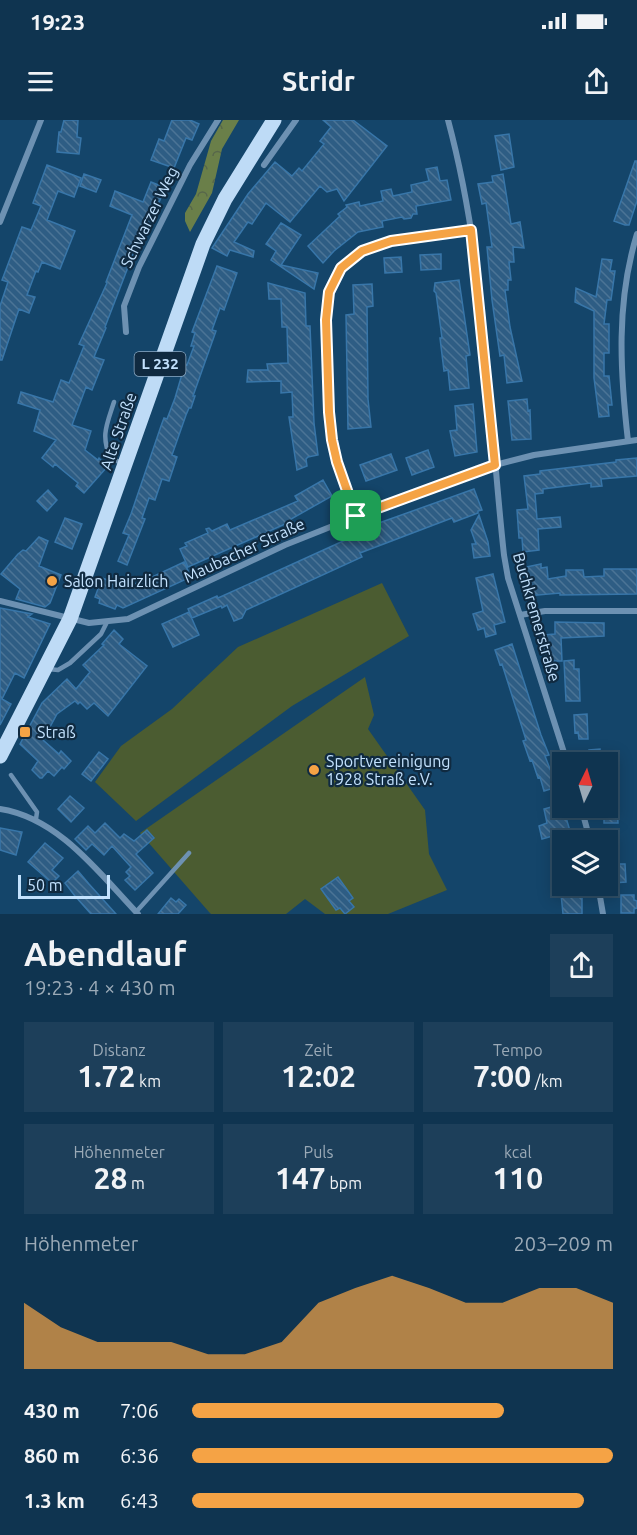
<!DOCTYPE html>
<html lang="de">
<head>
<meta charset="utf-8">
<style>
  :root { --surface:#0f3450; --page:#1d3f5a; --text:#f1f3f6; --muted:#9baab7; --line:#2f4f67; --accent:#f5a345 }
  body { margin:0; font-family:Ubuntu,sans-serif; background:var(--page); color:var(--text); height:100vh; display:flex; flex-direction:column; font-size:22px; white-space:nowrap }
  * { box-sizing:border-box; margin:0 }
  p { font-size:20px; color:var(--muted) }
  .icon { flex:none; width:33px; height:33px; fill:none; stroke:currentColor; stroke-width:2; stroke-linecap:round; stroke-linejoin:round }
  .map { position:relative; height:794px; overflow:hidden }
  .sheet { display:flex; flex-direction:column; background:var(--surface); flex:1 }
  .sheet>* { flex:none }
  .needle { width:39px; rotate:5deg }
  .fabs { position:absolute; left:552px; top:632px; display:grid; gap:12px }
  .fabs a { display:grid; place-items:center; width:66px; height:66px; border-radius:0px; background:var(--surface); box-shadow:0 3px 15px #0003,0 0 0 2px var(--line); font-size:30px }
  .scale { position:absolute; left:18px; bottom:15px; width:92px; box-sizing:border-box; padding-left:6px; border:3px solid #c3e2fe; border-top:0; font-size:16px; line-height:21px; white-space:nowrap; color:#c3e2fe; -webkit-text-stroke:4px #102a40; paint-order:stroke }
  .pin { position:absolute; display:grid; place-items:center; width:51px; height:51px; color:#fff; margin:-26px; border-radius:12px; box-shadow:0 3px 9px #0006 }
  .round { display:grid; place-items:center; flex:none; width:63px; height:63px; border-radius:0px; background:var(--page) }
  .overview { display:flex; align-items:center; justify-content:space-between; height:102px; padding:0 24px }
  h1 { font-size:33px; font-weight:700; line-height:45px }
  .figures { display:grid; grid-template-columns:repeat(3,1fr); gap:9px; height:102px; padding:6px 24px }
  .figures div { display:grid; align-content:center; border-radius:0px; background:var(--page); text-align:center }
  .figures b { font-size:30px; font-weight:700 }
  .figures small { font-size:16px; font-weight:400 }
  .figures p { font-size:16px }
  .chart { height:168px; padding:12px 24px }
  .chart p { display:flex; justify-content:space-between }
  .chart svg { width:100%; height:108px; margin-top:6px; fill:var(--accent); opacity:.7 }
  ul { padding:0 24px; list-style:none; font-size:20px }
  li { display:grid; grid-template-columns:96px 72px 1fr; align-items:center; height:45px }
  li i { height:15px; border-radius:8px; background:var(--accent) }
  .status { display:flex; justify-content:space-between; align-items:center; height:42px; padding:0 30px; background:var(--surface); direction:ltr }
  .status svg { height:16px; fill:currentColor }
  header { display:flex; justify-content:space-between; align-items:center; height:78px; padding:0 24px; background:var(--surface); font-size:27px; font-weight:700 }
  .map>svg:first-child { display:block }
</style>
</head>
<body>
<div class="status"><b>19:23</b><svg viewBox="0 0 49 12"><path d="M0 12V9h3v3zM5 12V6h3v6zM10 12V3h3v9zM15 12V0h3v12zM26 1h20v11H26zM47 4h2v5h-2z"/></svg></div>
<header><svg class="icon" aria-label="menu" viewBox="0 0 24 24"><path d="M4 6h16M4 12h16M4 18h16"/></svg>Stridr<svg class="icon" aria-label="share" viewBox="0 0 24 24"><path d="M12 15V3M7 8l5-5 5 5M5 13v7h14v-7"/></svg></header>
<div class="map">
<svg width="637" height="794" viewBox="0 0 637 794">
  <defs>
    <pattern id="forest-crowns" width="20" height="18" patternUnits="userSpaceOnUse" patternTransform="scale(1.5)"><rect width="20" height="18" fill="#6a7f49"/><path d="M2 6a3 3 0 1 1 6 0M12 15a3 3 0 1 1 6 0" fill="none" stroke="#57674a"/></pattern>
    <pattern id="building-back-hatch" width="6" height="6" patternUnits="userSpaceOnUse" patternTransform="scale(1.5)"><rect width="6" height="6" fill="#2e5d84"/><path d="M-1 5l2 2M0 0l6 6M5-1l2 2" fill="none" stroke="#4b7496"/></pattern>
  </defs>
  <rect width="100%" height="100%" fill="#14456a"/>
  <!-- grass -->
  <path fill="#4b5c31" d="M 382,463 L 409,516 L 292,586 L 136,701 L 95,662 L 121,626 L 172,589 L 238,527 Z
    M 365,557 L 374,595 L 368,609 L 425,690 L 429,734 L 447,770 L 388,794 L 325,794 L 305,779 L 286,794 L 211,794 L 209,792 L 140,713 Z"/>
  <!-- forest -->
  <path fill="url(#forest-crowns)" d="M 223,0 L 239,0 L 222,29 L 212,73 L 190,112 L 185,101 L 185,93 L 196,74 L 211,21 Z"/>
  <!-- building -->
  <path fill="url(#building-back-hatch)" stroke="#3876a9" stroke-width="1.5" d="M 64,0 L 78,0 L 77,17 L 81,18 L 79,34 L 57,32 L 59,12 L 61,12 Z
    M 172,0 L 190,0 L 199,4 L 192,20 L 186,18 L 174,48 L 151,40 L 159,19 L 164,21 Z
    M 323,0 L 353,0 L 387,26 L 344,81 L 337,69 L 327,72 L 320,66 L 290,102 L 266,83 L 252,104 L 248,102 L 234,122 L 254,131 L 253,137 L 230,130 L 227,136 L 212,128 L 248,74 L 275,42 L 292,56 L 299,48 L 302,51 L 324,24 L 320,21 L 331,7 Z
    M 509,14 L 514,47 L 501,50 L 495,16 Z
    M 635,41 L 637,41 L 637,81 L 629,105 L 625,105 L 614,101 Z
    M 47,45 L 81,58 L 74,77 L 58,71 L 47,100 L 75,111 L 60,149 L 42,142 L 38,152 L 36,151 L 27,175 L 35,177 L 29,193 L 19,189 L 2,240 L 0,240 L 0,186 L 8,162 L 2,160 L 22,107 L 31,110 L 41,86 L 33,83 Z
    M 437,47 L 440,61 L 447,60 L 451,80 L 416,86 L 417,94 L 413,94 L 411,98 L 404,99 L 402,97 L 382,101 L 383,107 L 358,112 L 334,131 L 323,143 L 308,126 L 340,96 L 338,94 L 347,87 L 346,85 L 359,82 L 360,86 L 383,81 L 381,71 L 391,69 L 393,76 L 412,72 L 411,65 L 429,61 L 426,49 Z
    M 84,54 L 101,60 L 96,72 L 80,66 Z
    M 503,54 L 511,104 L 520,102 L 524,128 L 513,127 L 514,142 L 509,142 L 511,160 L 508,160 L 508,170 L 505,170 L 510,207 L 522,261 L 507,263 L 504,235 L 500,236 L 492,180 L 487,127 L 492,127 L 486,83 L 482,84 L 478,64 L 493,62 L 492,56 Z
    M 151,62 L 161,66 L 159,71 L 163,73 L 138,130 L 135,129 L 105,207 L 106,208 L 94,237 L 104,240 L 92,270 L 86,267 L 72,305 L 91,311 L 85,330 L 98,340 L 99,338 L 107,347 L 84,373 L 76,366 L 78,363 L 55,344 L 53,347 L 42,338 L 56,320 L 34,311 L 40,290 L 18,283 L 21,272 L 53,282 L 61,260 L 69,263 L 84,226 L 79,224 L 107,163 L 106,162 L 132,95 L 110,86 L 115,71 L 143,82 Z
    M 281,103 L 301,115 L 281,145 L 318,153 L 314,169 L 271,140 L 276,131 L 266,124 Z
    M 441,134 L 441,149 L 421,150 L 420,135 Z
    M 401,137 L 402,152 L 385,153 L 384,138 Z
    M 602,139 L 612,140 L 610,151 L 615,151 L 611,180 L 607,180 L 604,204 L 609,204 L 609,233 L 604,233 L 604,256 L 609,256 L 612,285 L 608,285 L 609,296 L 599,297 L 594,258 L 594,191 L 575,182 L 576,168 L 596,177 Z
    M 217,146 L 237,153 L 224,190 L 220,188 L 212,210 L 216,211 L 193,276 L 195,276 L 191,288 L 189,288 L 186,295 L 172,335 L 177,337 L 169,361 L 162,359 L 155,380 L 149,378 L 142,398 L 145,399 L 127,445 L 118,441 L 129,415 L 123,413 L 131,394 L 161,306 L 164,298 L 167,299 L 175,278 L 185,244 L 187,245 L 194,226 L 191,226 L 195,213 L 192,212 Z
    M 459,160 L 470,235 L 466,236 L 469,268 L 450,270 L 448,250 L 444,251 L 440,218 L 442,218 L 436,173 L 434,171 L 435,163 Z
    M 268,163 L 305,173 L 306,206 L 310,206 L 314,303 L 318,335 L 308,337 L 306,339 L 307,346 L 297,350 L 289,297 L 293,297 L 292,272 L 281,273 L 281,261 L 247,262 L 248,250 L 268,250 L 267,244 L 288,243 L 287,207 L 282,207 L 281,179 L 269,179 Z
    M 372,164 L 373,186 L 367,187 L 368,279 L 371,307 L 348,309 L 346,195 L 354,194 L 353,165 Z
    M 527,279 L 528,291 L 530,290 L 531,319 L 512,320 L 508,281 Z
    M 473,284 L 477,332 L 455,336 L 450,311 L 457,310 L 455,286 Z
    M 428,330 L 434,347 L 412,355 L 406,338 Z
    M 391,334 L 397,350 L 366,361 L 360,345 Z
    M 637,338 L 637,356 L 601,359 L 602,366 L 591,367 L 591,363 L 543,369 L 543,373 L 535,374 L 537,399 L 560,397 L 561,407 L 538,409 L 539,430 L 523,432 L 522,418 L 519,418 L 517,390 L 528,389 L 524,356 L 540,354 L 540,351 L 616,342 L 616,340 Z
    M 323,360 L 332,376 L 291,399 L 292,401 L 188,447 L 180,429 L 187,426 L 185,423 L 208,413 L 206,409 L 209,408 L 212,411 L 227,404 L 230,410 L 298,381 L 295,376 Z
    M 474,369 L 482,390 L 478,391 L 478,393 L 454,402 L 452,398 L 360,433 L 362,437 L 246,490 L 242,498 L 234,501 L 227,485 L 222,488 L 221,486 L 192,498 L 188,489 L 217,476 L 218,478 L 352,417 L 366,410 L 365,408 Z
    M 48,370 L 57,380 L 47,391 L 37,381 Z
    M 479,395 L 488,422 L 490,436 L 474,438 L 472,424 L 476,424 L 471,410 Z
    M 65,398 L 82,404 L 72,429 L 55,422 Z
    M 39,417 L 48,421 L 39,446 L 61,455 L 50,483 L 45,487 L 16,479 L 20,469 L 1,454 L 18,434 L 23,430 L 26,431 Z
    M 184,442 L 191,457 L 123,488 L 117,485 L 115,489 L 99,483 L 100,479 L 95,477 L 102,458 L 119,464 L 117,468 L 156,459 L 152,457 Z
    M 541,444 L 541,448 L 547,447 L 548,459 L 566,456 L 566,450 L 583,450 L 584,457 L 604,456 L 604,449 L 637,449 L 637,474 L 560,475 L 560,473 L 527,476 L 526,447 Z
    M 493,454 L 505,502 L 494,505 L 496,514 L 486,517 L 484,508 L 478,510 L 473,494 L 483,491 L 476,458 Z
    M 0,488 L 32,494 L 28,497 L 50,504 L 24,558 L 15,553 L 2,579 L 11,584 L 0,605 Z
    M 189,492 L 199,515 L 173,527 L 162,504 Z
    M 555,502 L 604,503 L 604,516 L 561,518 L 562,541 L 545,541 L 544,515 L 555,514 Z
    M 114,510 L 123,519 L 119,524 L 147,546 L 108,596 L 94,583 L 87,589 L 80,582 L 78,584 L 75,581 L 57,594 L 43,620 L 59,634 L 61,631 L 71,641 L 64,649 L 62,647 L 54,656 L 48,651 L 42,658 L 40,658 L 32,650 L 38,641 L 20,624 L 42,583 L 67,559 L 76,569 L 90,552 L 83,545 L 104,525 L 102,524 Z
    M 512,524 L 541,615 L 549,635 L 545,636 L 557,667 L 544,671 L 540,657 L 538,658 L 532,640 L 530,641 L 523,621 L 526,620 L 502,544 L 500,545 L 495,530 Z
    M 574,540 L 574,549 L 579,549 L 580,581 L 566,581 L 564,541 Z
    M 587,594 L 588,619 L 579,619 L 578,612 L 575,613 L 574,595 Z
    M 600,629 L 600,639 L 590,639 L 589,630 Z
    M 99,632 L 108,639 L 91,661 L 82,654 Z
    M 70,676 L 84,688 L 71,702 L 58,689 Z
    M 562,684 L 570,711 L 542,719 L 539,706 L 547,703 L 544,689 Z
    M 617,685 L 618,703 L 604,703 L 604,687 Z
    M 105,703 L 120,718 L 124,714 L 134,721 L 147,710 L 154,718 L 136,734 L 153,753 L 135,770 L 125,760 L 130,756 L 126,752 L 131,747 L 112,726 L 104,735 L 92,724 L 86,730 L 75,719 L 88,706 L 95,713 Z
    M 0,708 L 22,712 L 16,735 L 0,730 Z
    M 45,723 L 63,738 L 52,750 L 59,756 L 52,763 L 28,742 Z
    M 613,744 L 625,744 L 626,762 L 613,763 Z
    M 78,751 L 89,764 L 116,794 L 91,794 L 75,776 L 65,763 Z
    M 338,757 L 353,778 L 349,781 L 354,787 L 345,794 L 340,788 L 336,790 L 321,769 Z
    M 582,772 L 582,794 L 563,794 L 561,774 Z
    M 621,775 L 634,775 L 634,780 L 637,781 L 637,788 L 634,789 L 634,793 L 621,793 Z
    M 171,778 L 176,782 L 179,779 L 186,785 L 178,794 L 158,794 Z"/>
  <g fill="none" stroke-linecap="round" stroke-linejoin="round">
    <!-- lane -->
    <path stroke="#6d91b2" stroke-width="4.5" d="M 114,282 C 107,304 100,316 111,339 L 123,343
      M 48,549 L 58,550 L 70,543 L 101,514 L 107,502
      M 11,655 L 37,692 L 36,699
      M 136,792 L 189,733"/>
    <!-- street -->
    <path stroke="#6d91b2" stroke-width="6" d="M 448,0 C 486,141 488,290 504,435 L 508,458 L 567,642
      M 264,45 L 296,0
      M 0,102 L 41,0
      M 126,212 L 124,186 L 139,147 L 190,45 L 218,0
      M 628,321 C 620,251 616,182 637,114
      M 356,396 L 337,342 L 332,320 L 329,292 L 326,200 L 329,172 L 341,148 L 362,131 L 391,121 L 471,110
      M 0,481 L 89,503 L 128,499 L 285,425 L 428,368 L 495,345 L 534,335 L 637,320
      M 520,495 L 545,491 L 637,491
      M 581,687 L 590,720
      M 0,689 C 59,698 99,753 138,794
      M 598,765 L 603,794"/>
    <!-- primary -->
    <path stroke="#bedbf6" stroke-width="15" d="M 0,636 L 70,499 L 203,124 L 225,79 L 274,0"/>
  </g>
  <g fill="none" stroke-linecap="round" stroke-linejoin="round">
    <defs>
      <path id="route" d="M 471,110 L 495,345 L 356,396 L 337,342 L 332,320 L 329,292 L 326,200 L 329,172 L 341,148 L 362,131 L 391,121 Z"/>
    </defs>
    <!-- route casing -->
    <use href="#route" stroke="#fff" stroke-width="12"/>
    <!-- route -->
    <use href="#route" stroke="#f5a345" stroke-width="8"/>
  </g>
  <!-- markers -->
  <g fill="#f5a345" stroke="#102a40" stroke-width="2">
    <circle cx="52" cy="461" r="6"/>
    <rect x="19" y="606" width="12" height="12" rx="3"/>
    <circle cx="314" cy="650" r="6"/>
  </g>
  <g text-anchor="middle" stroke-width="4.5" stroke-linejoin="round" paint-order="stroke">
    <!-- shield labels -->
    <rect fill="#102a40" stroke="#8dabc5" stroke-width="1.5" x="134.5" y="232" width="51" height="24" rx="4.5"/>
    <g font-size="15" font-weight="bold" fill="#c3e2fe">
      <text x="160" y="249">L 232</text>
    </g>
    <!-- street labels -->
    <g font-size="16" fill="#c3e2fe" stroke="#102a40">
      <text transform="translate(149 97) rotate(-64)" y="6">Schwarzer Weg</text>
      <text transform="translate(118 311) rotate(-71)" y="6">Alte Straße</text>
      <text transform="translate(244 430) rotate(-25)" y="6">Maubacher Straße</text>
      <text transform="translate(537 497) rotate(74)" y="6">Buchkremerstraße</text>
    </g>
    <!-- poi labels -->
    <g font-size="16" fill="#c3e2fe" stroke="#102a40" text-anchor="start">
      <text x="64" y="467">Salon Hairzlich</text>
      <text x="37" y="618">Straß</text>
      <text x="326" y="647">Sportvereinigung<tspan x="326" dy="18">1928 Straß e.V.</tspan></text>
    </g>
  </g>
</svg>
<div class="fabs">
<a><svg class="needle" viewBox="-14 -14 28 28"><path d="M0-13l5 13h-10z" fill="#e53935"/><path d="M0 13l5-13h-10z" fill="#9baab7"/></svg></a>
<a><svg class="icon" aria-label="layers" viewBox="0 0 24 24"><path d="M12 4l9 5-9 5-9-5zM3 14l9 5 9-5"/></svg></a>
</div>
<div class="scale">50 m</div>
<div class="pin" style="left:356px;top:396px;background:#1e9e55"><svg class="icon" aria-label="arrive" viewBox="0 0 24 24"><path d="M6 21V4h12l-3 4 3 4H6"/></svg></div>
</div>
<section class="sheet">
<div class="overview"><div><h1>Abendlauf</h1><p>19:23 · 4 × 430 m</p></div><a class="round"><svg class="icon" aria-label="share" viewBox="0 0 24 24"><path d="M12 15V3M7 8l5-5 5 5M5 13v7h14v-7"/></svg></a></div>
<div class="figures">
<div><p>Distanz</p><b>1.72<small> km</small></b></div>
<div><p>Zeit</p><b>12:02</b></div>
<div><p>Tempo</p><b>7:00<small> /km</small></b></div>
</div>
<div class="figures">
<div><p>Höhenmeter</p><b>28<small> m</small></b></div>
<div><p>Puls</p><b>147<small> bpm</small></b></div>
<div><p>kcal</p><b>110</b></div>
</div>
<div class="chart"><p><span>Höhenmeter</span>203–209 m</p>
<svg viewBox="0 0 160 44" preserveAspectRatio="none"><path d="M0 44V17L10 27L20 33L30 33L40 33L50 38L60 38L70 33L80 17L90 11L100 6L110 11L120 17L130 17L140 11L150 11L160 17V44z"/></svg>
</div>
<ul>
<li><b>430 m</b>7:06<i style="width:74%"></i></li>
<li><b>860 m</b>6:36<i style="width:100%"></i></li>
<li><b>1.3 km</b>6:43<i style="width:93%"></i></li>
</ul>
</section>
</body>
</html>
